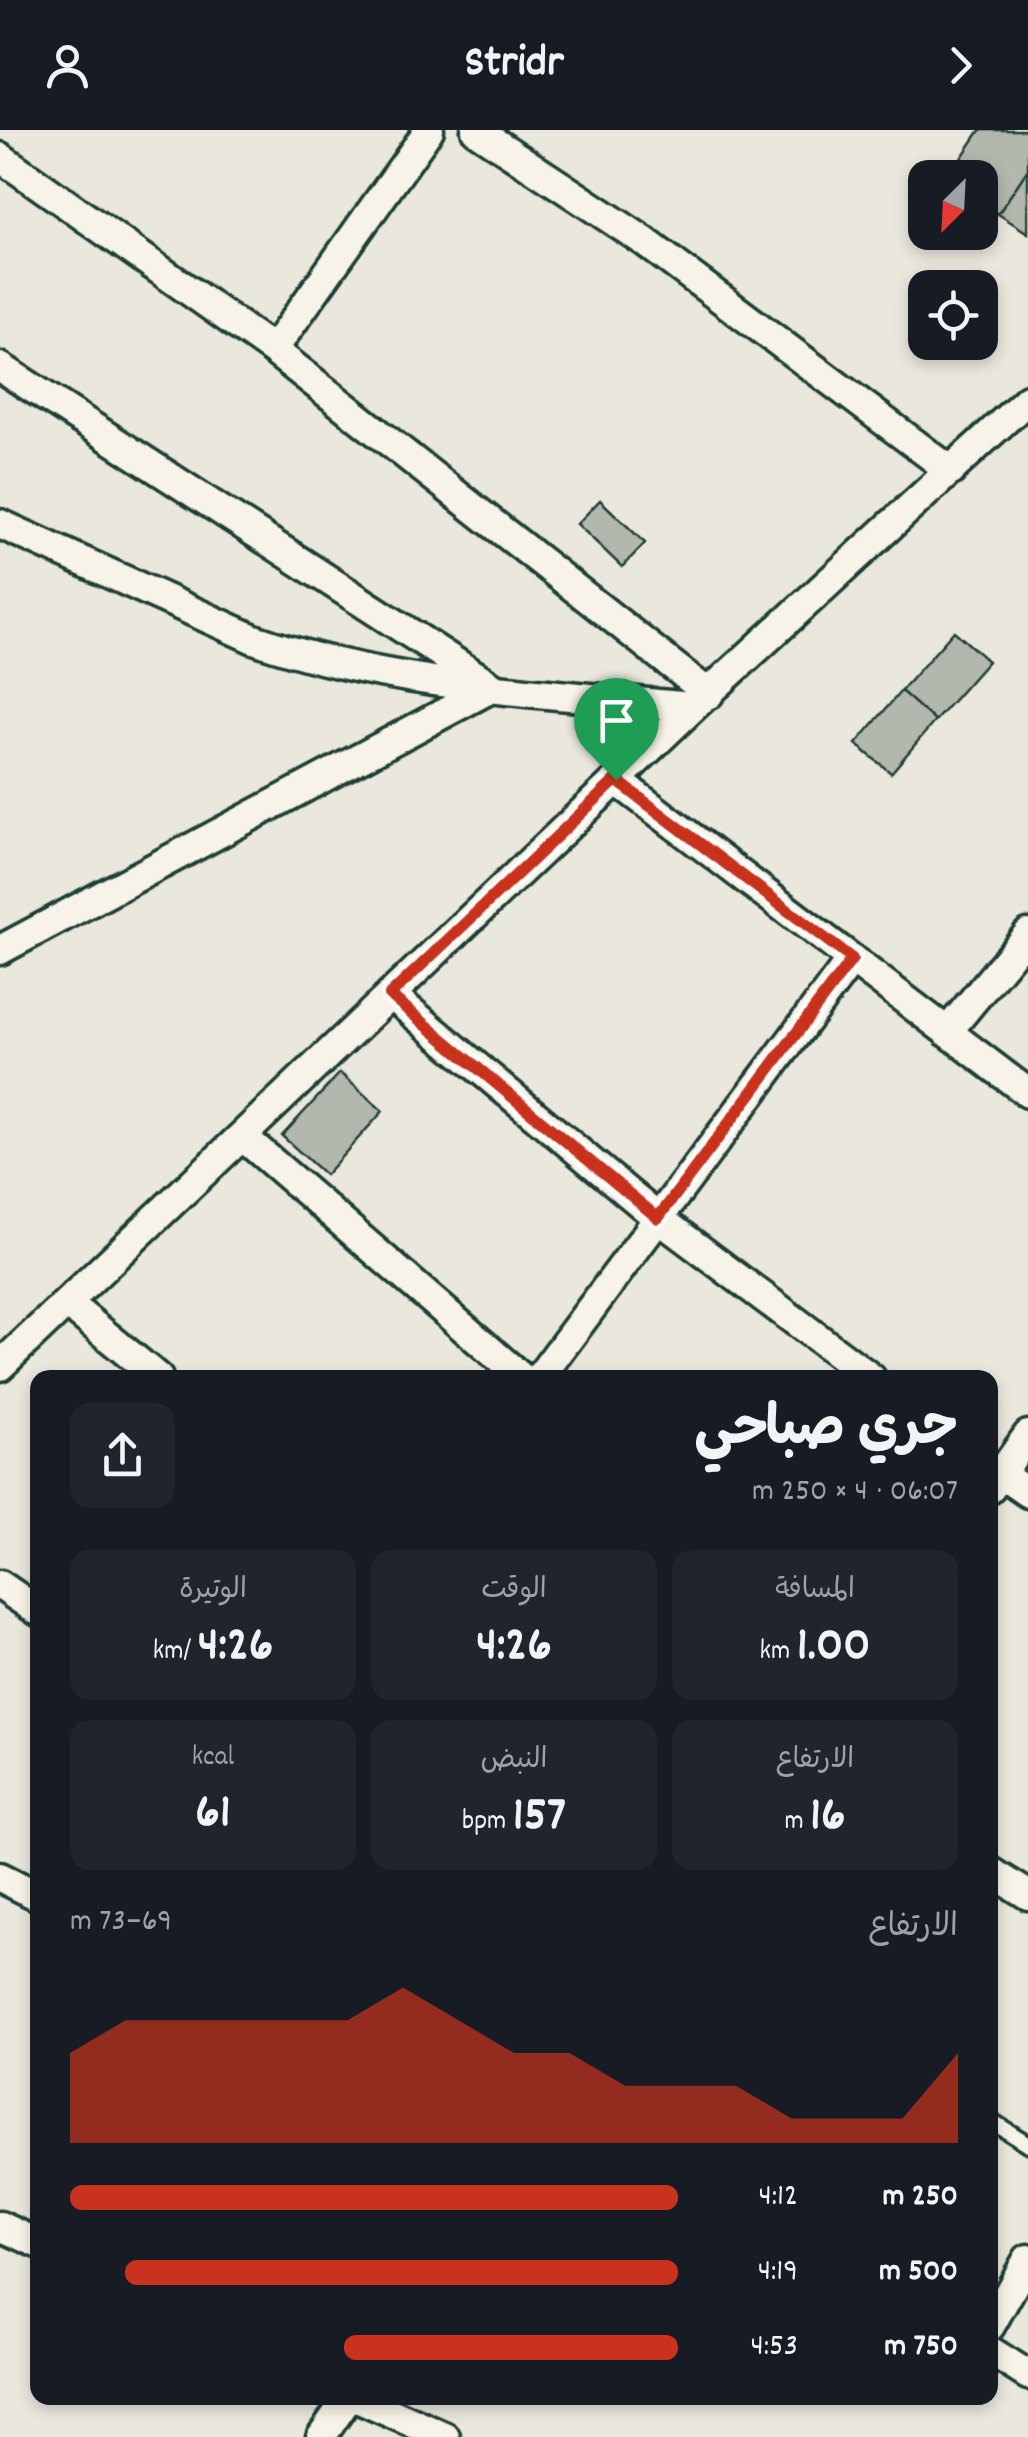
<!DOCTYPE html>
<html lang="ar">
<head>
<meta charset="utf-8">
<style>
  :root { --surface:#171b24; --page:#20242c; --text:#f1f3f6; --muted:#9ea1a6; --accent:#c8321e }
  body { margin:0; font-family:Dekko,"Playpen Sans Arabic",sans-serif; background:var(--page); color:var(--text); direction:rtl; height:100vh; display:flex; flex-direction:column; font-size:38px; white-space:nowrap }
  * { box-sizing:border-box; margin:0 }
  p { font-size:32px; color:var(--muted) }
  .icon { flex:none; width:55px; height:55px; fill:none; stroke:currentColor; stroke-width:2; stroke-linecap:round; stroke-linejoin:round }
  .map { position:relative; flex:1; overflow:hidden; direction:ltr }
  .side { position:absolute; left:30px; top:1240px; width:968px; height:1035px; display:flex; flex-direction:column; background:var(--surface); border-radius:20px; box-shadow:0 5px 15px #0003; direction:rtl }
  .side>* { flex:none }
  .needle { width:65px; rotate:204deg }
  .buttons { position:absolute; left:908px; top:30px; display:grid; gap:20px }
  .buttons a { display:grid; place-items:center; width:90px; height:90px; border-radius:20px; background:var(--surface); box-shadow:0 5px 15px #0003; font-size:50px }
  .pin { position:absolute; display:grid; place-items:center; width:85px; height:85px; color:#fff; margin:-102px -42px; border-radius:50% 50% 50% 0; rotate:-45deg; box-shadow:0 0 10px #0007 }
  .pin .icon { rotate:45deg }
  .round { display:grid; place-items:center; flex:none; width:105px; height:105px; border-radius:20px; background:var(--page) }
  .headline { display:flex; align-items:center; justify-content:space-between; height:170px; padding:0 40px }
  h1 { font-size:55px; font-weight:700; line-height:75px }
  .figures { display:grid; grid-template-columns:repeat(3,1fr); gap:15px; height:170px; padding:10px 40px }
  .figures div { display:grid; align-content:center; border-radius:20px; background:var(--page); text-align:center }
  .figures b { font-size:50px; font-weight:700 }
  .figures small { font-size:28px; font-weight:400 }
  .figures p { font-size:28px }
  .chart { height:280px; padding:20px 40px }
  .chart p { display:flex; justify-content:space-between }
  .chart svg { width:100%; height:180px; margin-top:10px; fill:var(--accent); opacity:.7 }
  ul { padding:0 40px; list-style:none; font-size:32px }
  li { display:grid; grid-template-columns:160px 120px 1fr; align-items:center; height:75px }
  li i { height:25px; border-radius:12px; background:var(--accent) }
  header { display:flex; justify-content:space-between; align-items:center; height:130px; padding:0 40px; background:var(--surface); font-size:45px; font-weight:700 }
  .map>svg:first-child { display:block }
</style>
</head>
<body>
<header><svg class="icon" aria-label="forward" viewBox="0 0 24 24"><path d="M9 5l7 7-7 7"/></svg>Stridr<svg class="icon" aria-label="person" viewBox="0 0 24 24"><circle cx="12" cy="8" r="4"/><path d="M4 21q1-7 8-7t8 7"/></svg></header>
<div class="map">
<svg width="1028" height="2307" viewBox="0 0 1028 2307">
  <rect width="100%" height="100%" fill="#eae8dd"/>
  <filter id="ink" filterUnits="userSpaceOnUse"><feTurbulence type="fractalNoise" baseFrequency=".01" numOctaves="2"/><feDisplacementMap in="SourceGraphic" scale="20" xChannelSelector="R" yChannelSelector="G"/><feConvolveMatrix kernelMatrix="1 2 1 2 8 2 1 2 1" color-interpolation-filters="sRGB"/></filter>
  <g filter="url(#ink)">
    <!-- building -->
    <path fill="#b2b8ae" stroke="#1f3d34" stroke-width="2.5" d="M 980,0 L 1028,0 L 1028,39 L 998,84 L 980,72 L 980,48 L 948,48 Z
      M 1028,39 L 1028,103 L 998,84 Z
      M 600,370 L 645,413 L 622,437 L 577,394 Z
      M 954,501 L 988,531 L 935,591 L 901,561 Z
      M 901,561 L 935,591 L 891,643 L 856,614 Z
      M 340,943 L 383,981 L 325,1045 L 282,1006 Z"/>
    <g fill="none" stroke-linecap="round" stroke-linejoin="round">
      <defs>
        <path id="lane" d="M 990,1990 L 1028,2014"/>
        <path id="street" d="M 476,0 L 644,111 L 951,341
          M 0,27 L 273,220 L 709,564
          M 273,220 L 429,0
          M 0,237 L 493,557 L 0,820
          M 0,394 L 254,509 C 394,558 547,563 693,577
          M 616,650 L 1028,963
          M 391,865 L 658,1088 L 871,1248
          M 947,902 L 1028,804
          M 242,1006 L 522,1248
          M 67,1173 L 158,1248
          M 0,1236 L 693,577 L 1028,269
          M 539,1248 L 852,829
          M 990,1337 L 1028,1363
          M 990,1359 L 1028,1305
          M 0,1455 L 38,1481
          M 990,1741 L 1028,1765
          M 0,1747 L 38,1766
          M 0,2096 L 38,2113
          M 990,2196 L 1028,2129
          M 990,2221 L 1028,2245
          M 357,2268 L 445,2307
          M 321,2307 L 348,2268"/>
      </defs>
      <!-- lane casing -->
      <use href="#lane" stroke="#1f3d34" stroke-width="21"/>
      <!-- street casing -->
      <use href="#street" stroke="#1f3d34" stroke-width="35"/>
      <!-- lane -->
      <use href="#lane" stroke="#f7f3e8" stroke-width="14"/>
      <!-- street -->
      <use href="#street" stroke="#f7f3e8" stroke-width="28"/>
    </g>
  </g>
  <g fill="none" stroke-linecap="round" stroke-linejoin="round" filter="url(#ink)">
    <defs>
      <path id="route" d="M 616,650 L 852,829 L 658,1088 L 390,865 Z"/>
    </defs>
    <!-- route casing -->
    <use href="#route" stroke="#fff" stroke-width="20"/>
    <!-- route -->
    <use href="#route" stroke="#c8321e" stroke-width="12"/>
  </g>
</svg>
<div class="buttons">
<a><svg class="needle" viewBox="-14 -14 28 28"><path d="M0-13l5 13h-10z" fill="#e53935"/><path d="M0 13l5-13h-10z" fill="#9ea1a6"/></svg></a>
<a><svg class="icon" aria-label="locate" viewBox="0 0 24 24"><circle cx="12" cy="12" r="6"/><path d="M12 2v4M12 18v4M2 12h4M18 12h4"/></svg></a>
</div>
<div class="pin" style="left:616px;top:650px;background:#1e9e55"><svg class="icon" aria-label="arrive" viewBox="0 0 24 24"><path d="M6 21V4h12l-3 4 3 4H6"/></svg></div>
<section class="side">
<div class="headline"><div><h1>جري صباحي</h1><p>06:07 · 4 × 250 m</p></div><a class="round"><svg class="icon" aria-label="share" viewBox="0 0 24 24"><path d="M12 15V3M7 8l5-5 5 5M5 13v7h14v-7"/></svg></a></div>
<div class="figures">
<div><p>المسافة</p><b>1.00<small> km</small></b></div>
<div><p>الوقت</p><b>4:26</b></div>
<div><p>الوتيرة</p><b>4:26<small> /km</small></b></div>
</div>
<div class="figures">
<div><p>الارتفاع</p><b>16<small> m</small></b></div>
<div><p>النبض</p><b>157<small> bpm</small></b></div>
<div><p>kcal</p><b>61</b></div>
</div>
<div class="chart"><p><span>الارتفاع</span>69–73 m</p>
<svg viewBox="0 0 160 44" preserveAspectRatio="none"><path d="M0 44V22L10 14L20 14L30 14L40 14L50 14L60 6L70 14L80 22L90 22L100 30L110 30L120 30L130 38L140 38L150 38L160 22V44z"/></svg>
</div>
<ul>
<li><b>250 m</b>4:12<i style="width:100%"></i></li>
<li><b>500 m</b>4:19<i style="width:91%"></i></li>
<li><b>750 m</b>4:53<i style="width:55%"></i></li>
</ul>
</section>
</div>
</body>
</html>
